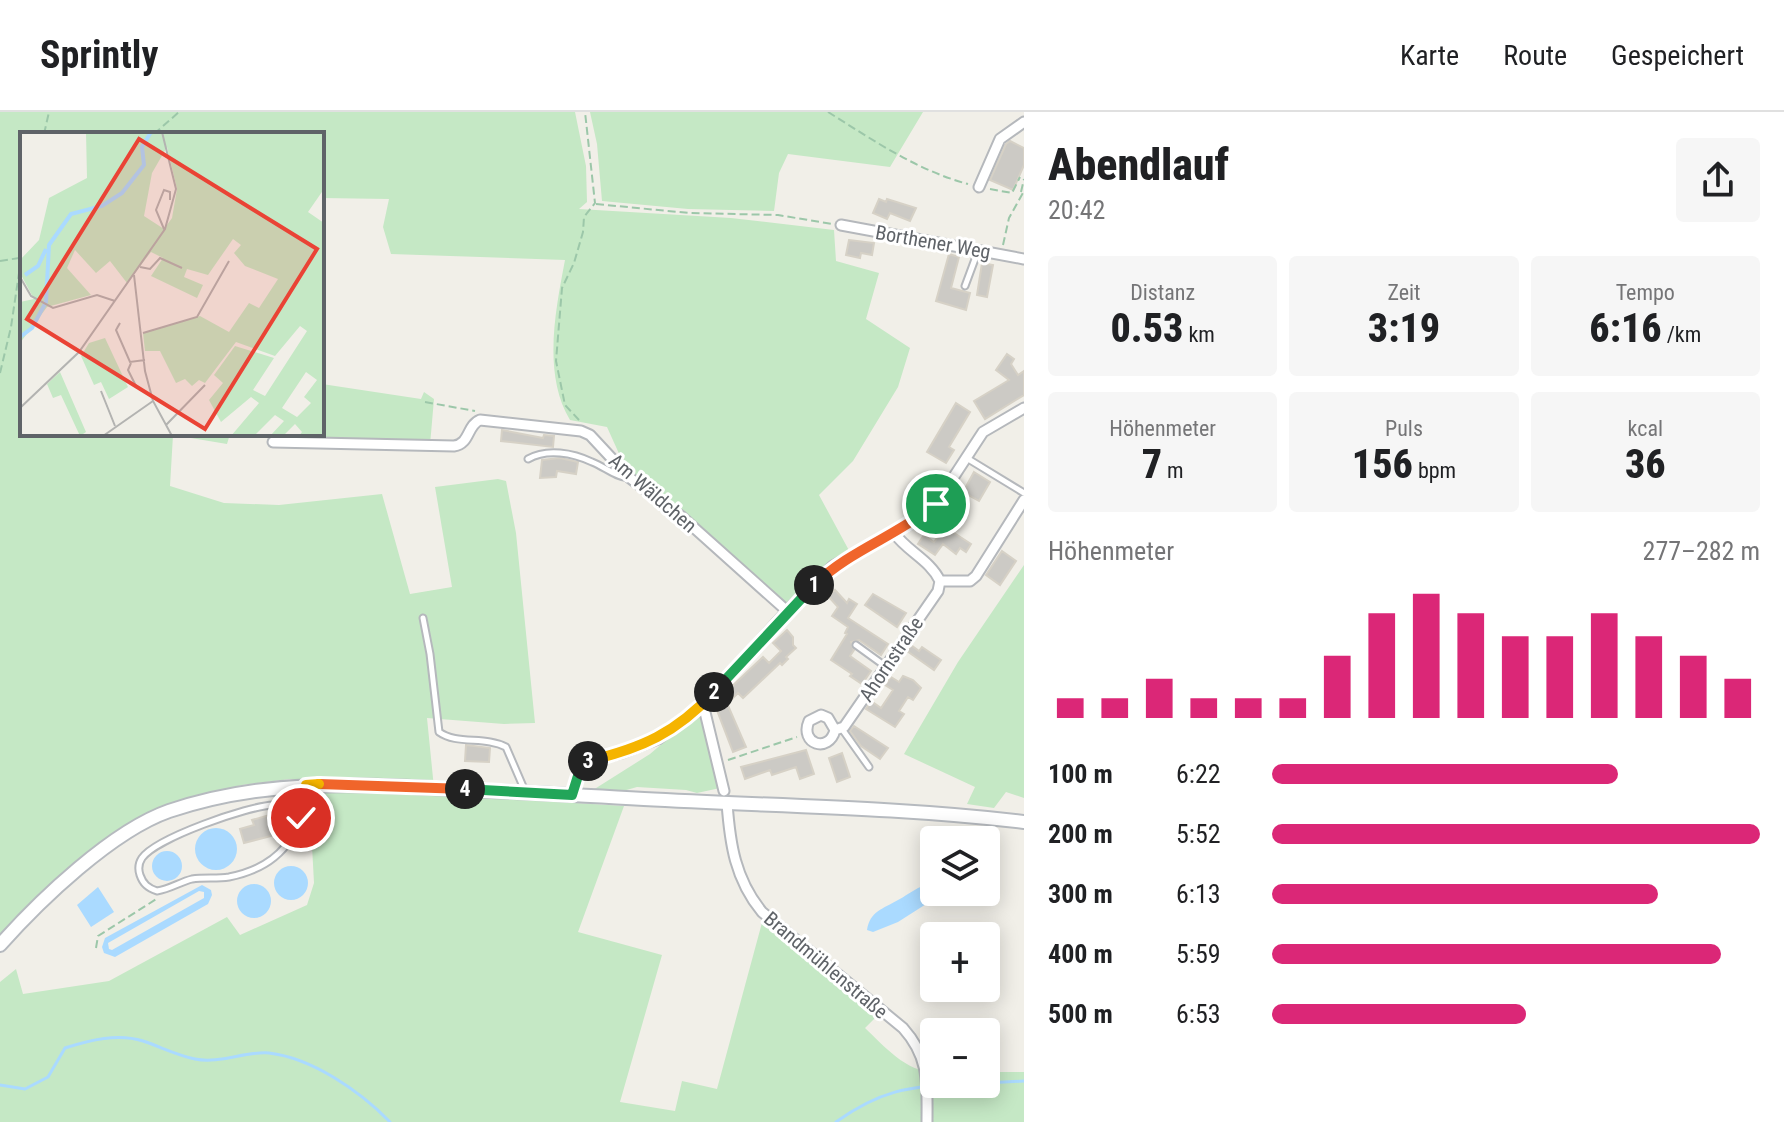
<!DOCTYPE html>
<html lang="de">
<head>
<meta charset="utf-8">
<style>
  :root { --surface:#fff; --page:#f6f6f6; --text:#202124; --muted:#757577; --line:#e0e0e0; --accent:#db2777 }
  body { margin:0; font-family:"Roboto Condensed",sans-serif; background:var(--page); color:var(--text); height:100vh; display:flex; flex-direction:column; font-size:30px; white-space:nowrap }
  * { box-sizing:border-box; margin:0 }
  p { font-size:26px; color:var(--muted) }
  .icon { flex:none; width:44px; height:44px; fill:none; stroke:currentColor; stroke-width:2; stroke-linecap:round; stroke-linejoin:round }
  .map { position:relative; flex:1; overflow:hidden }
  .panel { display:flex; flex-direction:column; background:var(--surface); width:760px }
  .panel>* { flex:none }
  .buttons { position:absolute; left:920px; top:714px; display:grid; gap:16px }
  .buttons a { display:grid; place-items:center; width:80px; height:80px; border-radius:8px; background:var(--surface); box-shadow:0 4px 20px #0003; font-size:40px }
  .pin { position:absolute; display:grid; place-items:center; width:68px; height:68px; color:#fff; margin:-34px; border:4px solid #fff; border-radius:50%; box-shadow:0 2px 8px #0007 }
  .km { position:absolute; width:40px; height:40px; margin:-20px; border-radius:50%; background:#222; color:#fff; font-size:22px; line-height:40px; text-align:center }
  .round { display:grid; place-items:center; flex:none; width:84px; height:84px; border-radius:8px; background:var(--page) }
  .summary { display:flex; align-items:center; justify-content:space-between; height:136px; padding:0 24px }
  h1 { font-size:44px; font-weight:800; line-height:60px }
  .metrics { display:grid; grid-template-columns:repeat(3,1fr); gap:12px; height:136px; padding:8px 24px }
  .metrics div { display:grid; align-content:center; border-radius:8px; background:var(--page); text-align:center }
  .metrics b { font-size:40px; font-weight:800 }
  .metrics small { font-size:22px; font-weight:400 }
  .metrics p { font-size:22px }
  .chart { height:224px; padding:16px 24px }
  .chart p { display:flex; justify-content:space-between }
  .chart svg { width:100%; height:144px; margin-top:8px; stroke:var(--accent); stroke-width:6 }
  ul { padding:0 24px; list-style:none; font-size:26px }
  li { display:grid; grid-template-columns:128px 96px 1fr; align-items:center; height:60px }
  li i { height:20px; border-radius:10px; background:var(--accent) }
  header { display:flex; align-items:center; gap:48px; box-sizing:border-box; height:112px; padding:0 40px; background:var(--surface); border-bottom:2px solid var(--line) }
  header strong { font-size:38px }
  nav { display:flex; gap:44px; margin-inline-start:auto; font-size:28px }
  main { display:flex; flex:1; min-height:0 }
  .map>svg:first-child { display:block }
</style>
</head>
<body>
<header>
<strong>Sprintly</strong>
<nav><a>Karte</a><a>Route</a><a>Gespeichert</a></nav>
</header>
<main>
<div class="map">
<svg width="1024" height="1010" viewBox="0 0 1024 1010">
  <rect width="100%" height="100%" fill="#f1efe8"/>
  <!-- green -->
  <path fill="#c5e8c5" d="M 0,0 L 575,0 L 586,54 L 587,90 L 579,97 L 731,106 L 834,118 L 836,149 L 879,161 L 866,207 L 910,236 L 898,275 L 853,349 L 819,383 L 852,444 L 833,454 L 787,499 L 630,366 L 607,315 L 570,308 C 542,262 556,196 565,148 L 391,142 L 383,115 L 389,87 L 322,86 L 322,22 L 22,22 L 22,322 L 230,322 L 227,332 L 173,323 L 170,374 L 224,391 L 279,393 L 382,382 L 410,482 L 452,475 L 435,375 L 498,367 L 506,369 L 516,421 L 535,611 L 504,612 L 427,606 L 434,676 L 314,672 L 290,667 L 242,673 L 166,693 L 110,725 L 60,764 L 21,800 L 0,828 Z
    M 590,0 L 923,0 L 890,55 L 788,42 L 779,61 L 774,99 L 688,97 L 602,89 L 597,32 Z
    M 322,272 L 421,287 L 424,280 L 434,287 L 430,333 L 273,330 L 275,322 L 322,322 Z
    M 1024,453 L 1024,686 L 1006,680 L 994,696 L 967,692 L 975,675 L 904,642 L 958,550 Z
    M 697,602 L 703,606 L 720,676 L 697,681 L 686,678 L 637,675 L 623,679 L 593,678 L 650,642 Z
    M 309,678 L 384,679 L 624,694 L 578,820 L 662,843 L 620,990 L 675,999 L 682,969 L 717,977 L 763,807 L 878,903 L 865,916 C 884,934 906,960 934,960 L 934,972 L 986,972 L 986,960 L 1024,960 L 1024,1010 L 0,1010 L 0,870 L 16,857 L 23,882 L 109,869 L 227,805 L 240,823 L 307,793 L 314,771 Z"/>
  <!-- water -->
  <path fill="#aadaff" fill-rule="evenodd" d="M195 737a21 21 0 1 1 42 0a21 21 0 1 1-42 0Z
    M152 754a15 15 0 1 1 30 0a15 15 0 1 1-30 0Z
    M274 771a17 17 0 1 1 34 0a17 17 0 1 1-34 0Z
    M 932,772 L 934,780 L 975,780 L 973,790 L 934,787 L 898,810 L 873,820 L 867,818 C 870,799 883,797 898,788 C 911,781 917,774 932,772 Z
    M237 789a17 17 0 1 1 34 0a17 17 0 1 1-34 0Z
    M 202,773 L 211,778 L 212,783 L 208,792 L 115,845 L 104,841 L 102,835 L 105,826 ZM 199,779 L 204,780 L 204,786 L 112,838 L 109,837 L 108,831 Z
    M 98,775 L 114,800 L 91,815 L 77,793 Z"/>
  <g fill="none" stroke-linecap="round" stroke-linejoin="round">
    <!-- stream -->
    <path stroke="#aadaff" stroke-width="3" d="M 986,971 L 1024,969
      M 0,973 L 25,977 L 48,965 L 65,936 C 90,928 118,921 143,929 C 161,935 176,943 195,947 C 220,952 245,939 269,941 C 312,946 360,979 390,1010
      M 836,1010 C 879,979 909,974 960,972"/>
  </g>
  <!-- building -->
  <path fill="#cccac5" stroke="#d6d1c6" stroke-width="2" d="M 1010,29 L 1024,36 L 1024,53 L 1013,78 L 990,68 L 1006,32 Z
    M 879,87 L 886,90 L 887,87 L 916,96 L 910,109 L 890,101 L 887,107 L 873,101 Z
    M 849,128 L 874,131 L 872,143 L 861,141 L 860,146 L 846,143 Z
    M 949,142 L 959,145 L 951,176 L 970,181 L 966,198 L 936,189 Z
    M 982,151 L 993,153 L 987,185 L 977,183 Z
    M 1007,242 L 1014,247 L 1011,252 L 1018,263 L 1024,259 L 1024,283 L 985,307 L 974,289 L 1009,268 L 996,258 Z
    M 956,291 L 970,300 L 949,335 L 954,338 L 946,351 L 927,340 Z
    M 502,318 L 543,326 L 544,323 L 554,324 L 553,335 L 501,329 Z
    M 560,346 L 578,350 L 576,362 L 557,359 L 556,365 L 540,366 L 542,348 Z
    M 974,360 L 990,370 L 979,389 L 963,380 Z
    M 945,415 L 971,432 L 966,440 L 960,436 L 956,442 L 943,432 L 935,443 L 918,432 L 924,423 L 934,430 Z
    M 1002,439 L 1016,449 L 1000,473 L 986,463 Z
    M 835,478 L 847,491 L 849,487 L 857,492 L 848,506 L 888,532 L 881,543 L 859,528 L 851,530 L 854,538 L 850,544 L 871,559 L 862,572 L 850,564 L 852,562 L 831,548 L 847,522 L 845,521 L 848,515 L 832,504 L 838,495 L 828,484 Z
    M 873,482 L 906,501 L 897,515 L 865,493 Z
    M 787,518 L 793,525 L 793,533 L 796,536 L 786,545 L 788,547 L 782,553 L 780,551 L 743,586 L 738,581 L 733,586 L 727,579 L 763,545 L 769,551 L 781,539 L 773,531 Z
    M 911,533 L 919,539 L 922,535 L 941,548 L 934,558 L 907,539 Z
    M 903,564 L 913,568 L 921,576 L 913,588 L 908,585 L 899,599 L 904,602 L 895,615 L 866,597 L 871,589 L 881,596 L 893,578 L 885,573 L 891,565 L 899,570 Z
    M 726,589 L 746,635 L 733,640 L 715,593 Z
    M 854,614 L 888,636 L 880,647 L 861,634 L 850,619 Z
    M 466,633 L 490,636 L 489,650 L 465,649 Z
    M 806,638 L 814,662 L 800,667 L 796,655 L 772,663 L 770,658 L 745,667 L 741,655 Z
    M 842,641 L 850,665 L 837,670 L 829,646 Z
    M 280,700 L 286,720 L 244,731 L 240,717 L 254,713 L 252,708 Z"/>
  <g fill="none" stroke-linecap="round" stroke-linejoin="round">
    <defs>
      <path id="service" d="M 965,174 L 978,139
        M 965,345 L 1024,381
        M 528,347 C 547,336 573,341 592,350 C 605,355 615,365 629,366
        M 423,506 L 430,542 L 439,620 C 457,633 485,624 506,635 L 525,679
        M 856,533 L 885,554
        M 842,617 L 869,655
        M 303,701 C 294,697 282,693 273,693 C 248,694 156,726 142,746 C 138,752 138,757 140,763 C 143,772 148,776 157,779 C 170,777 180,770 192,767 C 204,765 217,767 229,765 C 280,755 303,723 306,674"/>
      <path id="minor" d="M 979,75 L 1000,27 L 1024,10
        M 841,113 L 1024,147
        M 273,330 L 454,334 C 470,332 467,313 480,308 L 581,319 L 590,323 L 630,366 L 682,405 L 787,499
        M 940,469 L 970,469 L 976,464 L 1024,388
        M 703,592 L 724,679
        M 835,618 L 828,606 L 821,603 L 809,609 C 799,632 829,642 835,618 L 844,615 L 938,479 L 940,469 C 930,448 908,440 894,421
        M 572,683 L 582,651 L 622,641 L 658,627 L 703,592 L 787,499 L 833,454 L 912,411 L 936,392 L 983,320 L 1024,296
        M 727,691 C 730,732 735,767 762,800 L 903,916 C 930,946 927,972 927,1010"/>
      <path id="secondary" d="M 0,833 C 40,788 112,719 169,699 C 263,667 354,672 451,677 C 515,680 579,683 644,687 C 771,694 898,695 1024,710"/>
    </defs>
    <!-- service casing -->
    <use href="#service" stroke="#b5b8bc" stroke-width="9"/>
    <!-- minor casing -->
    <use href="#minor" stroke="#b5b8bc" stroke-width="13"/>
    <!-- secondary casing -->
    <use href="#secondary" stroke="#b6babf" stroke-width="16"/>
    <!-- path -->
    <path stroke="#9cc7a9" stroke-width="2" stroke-dasharray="8 4" stroke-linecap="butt" d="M 828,0 C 873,28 916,58 968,72
      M 44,22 L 49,0
      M 154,22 L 179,0
      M 990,77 L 1012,81 L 1020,65
      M 1021,80 L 1024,67
      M 596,92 L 689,101 L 778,103 L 832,112
      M 1003,133 L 1009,106 L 1024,79
      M 0,149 L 19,146
      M 0,261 L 11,215 L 22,141
      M 425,290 L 475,299
      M 579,308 L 565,293 L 556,249 L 562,176 L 574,151 L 583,120 L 584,105 L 595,91 L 585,0
      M 728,648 L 797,625
      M 96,836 L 98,824 L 158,786"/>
    <!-- service -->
    <use href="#service" stroke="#fff" stroke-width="5"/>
    <!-- minor -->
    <use href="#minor" stroke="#fff" stroke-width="9"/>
    <!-- secondary -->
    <use href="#secondary" stroke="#fff" stroke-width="12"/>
  </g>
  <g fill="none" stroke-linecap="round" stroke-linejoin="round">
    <defs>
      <path id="split-1" d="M 814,473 C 850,438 897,424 936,392"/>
      <path id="split-2" d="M 714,580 L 814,473"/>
      <path id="split-3" d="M 588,649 C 642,636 676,621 714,580"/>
      <path id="split-4" d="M 465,677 L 572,683 L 582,651 L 588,649"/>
      <path id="split-5" d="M 319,672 L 465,677"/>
      <path id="split-6" d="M 301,706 L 306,673 L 319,672"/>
    </defs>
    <!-- split-1 casing -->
    <use href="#split-1" stroke="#fff" stroke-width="16"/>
    <!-- split-2 casing -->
    <use href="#split-2" stroke="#fff" stroke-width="16"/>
    <!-- split-3 casing -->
    <use href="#split-3" stroke="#fff" stroke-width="16"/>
    <!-- split-4 casing -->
    <use href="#split-4" stroke="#fff" stroke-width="16"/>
    <!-- split-5 casing -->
    <use href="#split-5" stroke="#fff" stroke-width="16"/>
    <!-- split-6 casing -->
    <use href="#split-6" stroke="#fff" stroke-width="16"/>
    <!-- split-1 -->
    <use href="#split-1" stroke="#f0652b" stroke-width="10"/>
    <!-- split-2 -->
    <use href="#split-2" stroke="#22a559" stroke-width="10"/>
    <!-- split-3 -->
    <use href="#split-3" stroke="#f5b400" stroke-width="10"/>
    <!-- split-4 -->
    <use href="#split-4" stroke="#22a559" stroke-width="10"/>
    <!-- split-5 -->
    <use href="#split-5" stroke="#f0652b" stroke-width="10"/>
    <!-- split-6 -->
    <use href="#split-6" stroke="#f5b400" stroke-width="10"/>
  </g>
  <g text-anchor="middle" stroke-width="6" stroke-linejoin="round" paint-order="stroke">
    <!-- street labels -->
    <g font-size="20" fill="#5f6368" stroke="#fff">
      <text transform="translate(933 130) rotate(10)" y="7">Borthener Weg</text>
      <text transform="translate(653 381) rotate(41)" y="7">Am Wäldchen</text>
      <text transform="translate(891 547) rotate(-56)" y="7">Ahornstraße</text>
      <text transform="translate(826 853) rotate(40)" y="7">Brandmühlenstraße</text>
    </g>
  </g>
  <!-- overview -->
  <g transform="translate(20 20)">
    <rect width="304" height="304" fill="#f1efe8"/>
    <path d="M 66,0 L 304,0 L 304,57 L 288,80 L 304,91 L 304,304 L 279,304 L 282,300 L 275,292 L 263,304 L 250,304 L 264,289 L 255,283 L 234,304 L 211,304 L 239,271 L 231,265 L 201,290 L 189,268 L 203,251 L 194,243 L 215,214 L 254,226 L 233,258 L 245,264 L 287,199 L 280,194 L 255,224 L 216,210 L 185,251 L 179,248 L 172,254 L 165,247 L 156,251 L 140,219 L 125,219 L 123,201 L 180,184 L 209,200 L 229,171 L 239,176 L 258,147 L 225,134 L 214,121 L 221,113 L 213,107 L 188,143 L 167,137 L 164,145 L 183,153 L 177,166 L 131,144 L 143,126 L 131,120 L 107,151 L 90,129 L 76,141 L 55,118 L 47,136 L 71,163 L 27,175 L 0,211 L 0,170 L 14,167 L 0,141 L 0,128 L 19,108 L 29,66 L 67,46 ZM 147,15 L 157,57 L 152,86 L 144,97 L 124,84 L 132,41 ZM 286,240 L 297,248 L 284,265 L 291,271 L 277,285 L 262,276 ZM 85,206 L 108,255 L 89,267 L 81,250 L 74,253 L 61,224 L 69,211 ZM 40,240 L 66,300 L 60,304 L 41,263 L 33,266 L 27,252 Z" fill="#c5e8c5" fill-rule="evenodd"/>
    <path fill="none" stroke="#aadaff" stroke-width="4" d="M 5,143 L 18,134 L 26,117M 0,205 L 12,196 L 26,170 L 29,113 L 51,82 L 82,74 L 102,61 L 124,33 L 122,15 L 131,0"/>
    <path fill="none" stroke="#b3b3b1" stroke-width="2" d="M 144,97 L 136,78 L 144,58 L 150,60 L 150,68M 120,135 L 130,137 L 140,126 L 162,136M 114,143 L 125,239 L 133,269 L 152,304M 0,145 L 11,164 L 33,176 L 77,163 L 95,169M 97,196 L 100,191 L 96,198 L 110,230 L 125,228M 123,201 L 177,185 L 209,129M 111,231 L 108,238 L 117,256M 81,259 L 95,294M 0,276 L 59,220 L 145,97 L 156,57 L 142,0M 146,293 L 185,253M 83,304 L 133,269"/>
    <path fill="#ea4335" fill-opacity="0.15" stroke="#ea4335" stroke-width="4" d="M 119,7 L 297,117 L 185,297 L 7,187 Z"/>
    <rect width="304" height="304" fill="none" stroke="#5f6368" stroke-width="4"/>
  </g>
</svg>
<div class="buttons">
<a><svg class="icon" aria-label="layers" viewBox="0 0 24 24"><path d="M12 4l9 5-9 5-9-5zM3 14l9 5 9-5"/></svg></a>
<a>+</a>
<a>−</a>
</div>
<div class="pin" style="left:936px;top:392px;background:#1e9e55"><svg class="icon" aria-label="arrive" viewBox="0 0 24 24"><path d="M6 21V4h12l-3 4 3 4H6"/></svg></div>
<div class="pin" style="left:301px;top:706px;background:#d93025"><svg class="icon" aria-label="check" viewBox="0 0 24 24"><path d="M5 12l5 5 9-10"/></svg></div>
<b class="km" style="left:814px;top:473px">1</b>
<b class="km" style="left:714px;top:580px">2</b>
<b class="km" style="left:588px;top:649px">3</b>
<b class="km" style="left:465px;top:677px">4</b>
</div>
<section class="panel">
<div class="summary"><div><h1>Abendlauf</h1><p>20:42</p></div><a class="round"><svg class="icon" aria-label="share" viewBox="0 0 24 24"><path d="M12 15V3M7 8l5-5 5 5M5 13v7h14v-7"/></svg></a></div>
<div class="metrics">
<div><p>Distanz</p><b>0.53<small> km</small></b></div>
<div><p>Zeit</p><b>3:19</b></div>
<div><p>Tempo</p><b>6:16<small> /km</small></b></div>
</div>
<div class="metrics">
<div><p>Höhenmeter</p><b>7<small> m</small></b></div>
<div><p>Puls</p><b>156<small> bpm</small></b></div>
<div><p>kcal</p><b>36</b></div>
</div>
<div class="chart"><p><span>Höhenmeter</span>277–282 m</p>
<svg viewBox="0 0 160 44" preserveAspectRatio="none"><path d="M5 44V38M15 44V38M25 44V32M35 44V38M45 44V38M55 44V38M65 44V25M75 44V12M85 44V6M95 44V12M105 44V19M115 44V19M125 44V12M135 44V19M145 44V25M155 44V32"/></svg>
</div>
<ul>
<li><b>100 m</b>6:22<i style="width:71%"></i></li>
<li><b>200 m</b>5:52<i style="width:100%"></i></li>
<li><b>300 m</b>6:13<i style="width:79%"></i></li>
<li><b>400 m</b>5:59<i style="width:92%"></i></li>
<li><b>500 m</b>6:53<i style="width:52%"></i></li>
</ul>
</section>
</main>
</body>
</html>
